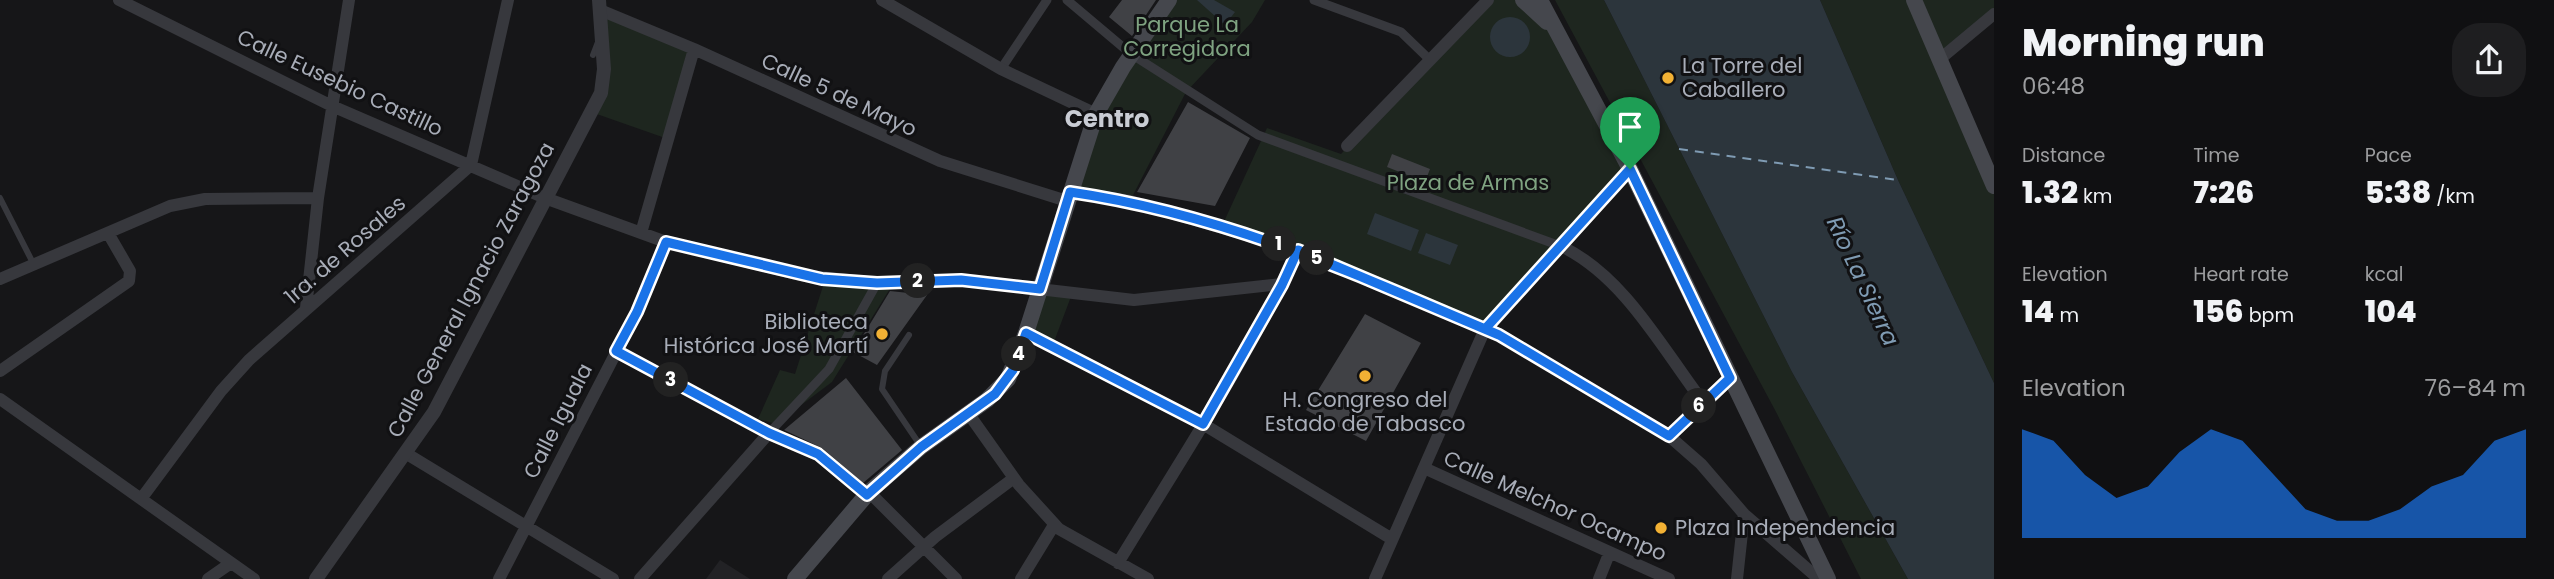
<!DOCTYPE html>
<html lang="en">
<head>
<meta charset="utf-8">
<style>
  :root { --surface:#101012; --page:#1e1e20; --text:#f1f3f6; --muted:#9c9d9f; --accent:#1a73e8 }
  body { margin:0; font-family:Poppins,sans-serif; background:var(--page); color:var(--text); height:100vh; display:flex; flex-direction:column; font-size:26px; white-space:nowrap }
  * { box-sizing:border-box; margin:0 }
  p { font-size:23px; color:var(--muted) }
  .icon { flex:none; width:38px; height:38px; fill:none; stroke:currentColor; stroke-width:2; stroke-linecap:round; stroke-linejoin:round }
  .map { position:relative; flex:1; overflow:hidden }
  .panel { display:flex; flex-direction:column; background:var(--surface); width:560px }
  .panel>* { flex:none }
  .pin { position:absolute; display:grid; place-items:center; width:60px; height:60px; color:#fff; margin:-72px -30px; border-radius:50% 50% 50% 0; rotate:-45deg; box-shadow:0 0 7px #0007 }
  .pin .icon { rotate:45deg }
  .km { position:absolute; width:35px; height:35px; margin:-18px; border-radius:50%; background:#222; color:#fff; font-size:19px; line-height:35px; text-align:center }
  .round { display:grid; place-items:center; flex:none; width:74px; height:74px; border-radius:28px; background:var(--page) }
  .overview { display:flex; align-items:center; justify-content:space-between; height:119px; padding:0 28px }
  h1 { font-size:38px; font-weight:800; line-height:52px }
  .figures { display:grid; grid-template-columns:repeat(3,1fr); gap:10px; height:119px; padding:7px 28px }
  .figures div { display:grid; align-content:center }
  .figures b { font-size:30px; font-weight:800 }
  .figures small { font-size:19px; font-weight:400 }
  .figures p { font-size:19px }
  .chart { height:196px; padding:14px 28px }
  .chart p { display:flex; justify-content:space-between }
  .chart svg { width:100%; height:126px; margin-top:7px; fill:var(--accent); opacity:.7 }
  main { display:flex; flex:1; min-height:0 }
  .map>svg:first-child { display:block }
</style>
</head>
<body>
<main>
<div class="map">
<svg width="1994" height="579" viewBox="0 0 1994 579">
  <rect width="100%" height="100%" fill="#161618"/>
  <!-- built -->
  <path fill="#222225" d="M 720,560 L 750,579 L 706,579 Z"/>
  <!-- green -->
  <path fill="#1e261f" d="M 1169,0 L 1265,0 L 1252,22 L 1186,92 L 1130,201 L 1071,192 L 1082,155 Z
    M 1488,0 L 1523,0 L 1555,29 L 1630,169 L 1485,329 L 1222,226 L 1267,128 L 1341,154 Z
    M 1555,0 L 1604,0 L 1792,372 L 1908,579 L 1861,579 L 1775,410 Z
    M 1820,0 L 1994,0 L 1994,14 L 1940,59 L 1994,183 L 1994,383 L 1898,180 Z
    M 600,10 L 694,49 L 668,139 L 591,112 L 601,93 Z
    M 823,286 L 891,287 L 832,382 L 776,424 L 758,419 L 780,370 L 795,374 Z
    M 1040,289 L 1072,294 L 1052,347 L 1026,333 Z"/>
  <!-- water -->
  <path fill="#2c353c" d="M 1197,0 L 1214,0 L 1235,12 L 1225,25 Z
    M 1604,0 L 1820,0 L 1898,180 L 1994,383 L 1994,579 L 1908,579 L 1792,372 Z
    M1490 37a20 20 0 1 1 40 0a20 20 0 1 1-40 0Z
    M 1375,213 L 1419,230 L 1411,251 L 1367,234 Z
    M 1426,233 L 1458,245 L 1450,265 L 1418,253 Z"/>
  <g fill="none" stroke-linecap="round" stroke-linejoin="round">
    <!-- ferry -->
    <path stroke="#7f9bb3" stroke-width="2" stroke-dasharray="9 7" stroke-linecap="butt" d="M 1679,149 L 1898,180"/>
  </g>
  <!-- building -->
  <path fill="#404145" d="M 1122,0 L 1156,0 L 1132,36 L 1109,17 Z
    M 1188,102 L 1250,138 L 1215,206 L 1137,192 Z
    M 1392,154 L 1430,169 L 1425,182 L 1387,167 Z
    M 890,291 L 927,295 L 877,365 L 853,352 Z
    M 1365,314 L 1421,343 L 1366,441 L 1306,410 Z
    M 846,378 L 902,450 L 863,483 L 822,448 L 784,430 Z"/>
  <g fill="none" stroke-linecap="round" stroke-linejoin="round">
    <!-- service -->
    <path stroke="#37383d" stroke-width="6" d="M 593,55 L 598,42
      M 0,198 L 34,265
      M 909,335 L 885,371 L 882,389 L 920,445"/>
    <!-- pedestrian -->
    <path stroke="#37383d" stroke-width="9" d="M 1067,0 L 1131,54 L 1258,135 L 1563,247
      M 1314,0 L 1401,32 L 1430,60
      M 1001,69 L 1047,0
      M 867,495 L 818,454 L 769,433 L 829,369 L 877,283"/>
    <!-- minor -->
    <path stroke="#37383d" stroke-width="12" d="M 119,0 L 332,106 L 545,198 L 666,242 L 800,275 L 877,283 L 961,280 L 1134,300 L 1282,284
      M 882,0 L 1001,69 L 1096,114
      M 600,10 L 694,49 L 940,161 L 1067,201
      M 1940,59 L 1994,14
      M 1347,146 L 1488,0
      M 1071,192 L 1130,201 L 1298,250 L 1499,335 L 1669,436 L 1701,464 L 1744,514 L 1819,579
      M 641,233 L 694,49
      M 1563,247 C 1625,278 1662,348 1703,402
      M 0,279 L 170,206 L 205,199 L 318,198
      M 306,308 L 318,198 L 349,0
      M 1026,333 L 1203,424 L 1392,539
      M 616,351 L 769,433 L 640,579
      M 0,371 L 129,281 L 130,271 L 108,233
      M 0,399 L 254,579
      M 968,413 L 1019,485 L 1059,529 L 1148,579
      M 1669,436 L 1730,378
      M 407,454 L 613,579
      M 1424,468 L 1669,579
      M 869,492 L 956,579
      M 141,499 L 221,391 L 249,360 L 471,165 L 508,0
      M 1118,563 C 1180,461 1248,359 1298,250
      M 208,579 L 231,563
      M 499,579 L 637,312 L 666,242
      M 888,579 L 935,537 L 1014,478
      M 1021,579 L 1054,525
      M 1375,579 L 1485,329 L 1630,169
      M 1599,579 L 1609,554
      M 1737,579 L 1744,514"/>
    <!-- tertiary -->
    <path stroke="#37383d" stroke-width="14" d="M 316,579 L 434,412 L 601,93 L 604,69 L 599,0"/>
    <!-- secondary -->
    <path stroke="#45474d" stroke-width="16" d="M 1523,0 L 1547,22
      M 1540,0 L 1630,169 L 1828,579
      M 1914,0 L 1994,186
      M 795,579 L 869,492 L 921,447 L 987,400 L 1008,379 L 1026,333 L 1096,114 L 1123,67 L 1169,0"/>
  </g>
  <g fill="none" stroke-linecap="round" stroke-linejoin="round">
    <defs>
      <path id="route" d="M 1630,169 L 1485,329 C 1347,270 1221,214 1070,192 L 1040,289 L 961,280 L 877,283 L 822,279 L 666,242 L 637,312 L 616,351 L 769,433 L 818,454 L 867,495 L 921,447 L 995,394 L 1013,370 L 1026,333 L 1203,424 L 1282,285 L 1298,250 L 1499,335 L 1669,436 L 1730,378 L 1630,169"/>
    </defs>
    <!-- route casing -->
    <use href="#route" stroke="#fff" stroke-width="14"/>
    <!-- route -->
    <use href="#route" stroke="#1a73e8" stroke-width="9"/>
  </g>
  <!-- markers -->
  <g fill="#f2b134" stroke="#111113" stroke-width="2.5">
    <circle cx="1668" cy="78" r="7"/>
    <circle cx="882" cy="334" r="7"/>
    <circle cx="1365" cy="376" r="7"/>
    <circle cx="1661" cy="528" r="7"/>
  </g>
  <g text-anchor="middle" stroke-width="6" stroke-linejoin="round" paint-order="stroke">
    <!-- park labels -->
    <g font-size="21" fill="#7fa381" stroke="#111113">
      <text x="1187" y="32">Parque La<tspan x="1187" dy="24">Corregidora</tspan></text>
      <text x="1468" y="190">Plaza de Armas</text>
    </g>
    <!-- poi labels -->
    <g font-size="21" fill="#a8adb8" stroke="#111113" text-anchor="start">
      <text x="1682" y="73">La Torre del<tspan x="1682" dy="24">Caballero</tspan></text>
      <text x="868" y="329" text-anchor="end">Biblioteca<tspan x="868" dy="24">Histórica José Martí</tspan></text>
      <text x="1365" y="407" text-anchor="middle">H. Congreso del<tspan x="1365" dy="24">Estado de Tabasco</tspan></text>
      <text x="1675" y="535">Plaza Independencia</text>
    </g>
    <!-- street labels -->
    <g font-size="21" fill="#a8adb8" stroke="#111113">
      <text transform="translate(340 83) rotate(25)" y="7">Calle Eusebio Castillo</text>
      <text transform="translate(839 95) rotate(25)" y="7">Calle 5 de Mayo</text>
      <text transform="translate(345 250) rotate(-41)" y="7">1ra. de Rosales</text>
      <text transform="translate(471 290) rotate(-62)" y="7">Calle General Ignacio Zaragoza</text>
      <text transform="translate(558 421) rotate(-63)" y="7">Calle Iguala</text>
      <text transform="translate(1555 506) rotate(24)" y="7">Calle Melchor Ocampo</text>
    </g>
    <!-- water labels -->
    <g font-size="23" font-style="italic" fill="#7f9bb3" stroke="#111113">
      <text transform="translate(1863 281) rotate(65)" y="8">Río La Sierra</text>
    </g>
    <!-- quarter labels -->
    <g font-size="24" font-weight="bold" fill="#c9ccd4" stroke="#111113">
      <text x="1107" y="127">Centro</text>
    </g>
  </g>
</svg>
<div class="pin" style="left:1630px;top:169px;background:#1e9e55"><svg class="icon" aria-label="arrive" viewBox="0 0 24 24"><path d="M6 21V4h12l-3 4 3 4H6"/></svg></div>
<b class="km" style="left:1279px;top:244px">1</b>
<b class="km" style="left:918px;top:281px">2</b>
<b class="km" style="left:671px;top:380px">3</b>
<b class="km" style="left:1019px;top:354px">4</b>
<b class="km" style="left:1317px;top:258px">5</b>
<b class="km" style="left:1699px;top:406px">6</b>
</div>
<section class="panel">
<div class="overview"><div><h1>Morning run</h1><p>06:48</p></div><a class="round"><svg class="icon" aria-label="share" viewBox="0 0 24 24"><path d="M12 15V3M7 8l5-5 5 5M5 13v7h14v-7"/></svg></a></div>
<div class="figures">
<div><p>Distance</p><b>1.32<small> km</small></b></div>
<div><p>Time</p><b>7:26</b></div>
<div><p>Pace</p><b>5:38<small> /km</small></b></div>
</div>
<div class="figures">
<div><p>Elevation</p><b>14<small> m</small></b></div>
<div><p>Heart rate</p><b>156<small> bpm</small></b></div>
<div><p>kcal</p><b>104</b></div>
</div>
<div class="chart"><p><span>Elevation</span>76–84 m</p>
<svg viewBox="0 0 160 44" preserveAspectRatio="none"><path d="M0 44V6L10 10L20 22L30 30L40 26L50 14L60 6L70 10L80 22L90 34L100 38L110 38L120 34L130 26L140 22L150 10L160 6V44z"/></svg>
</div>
</section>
</main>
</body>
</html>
